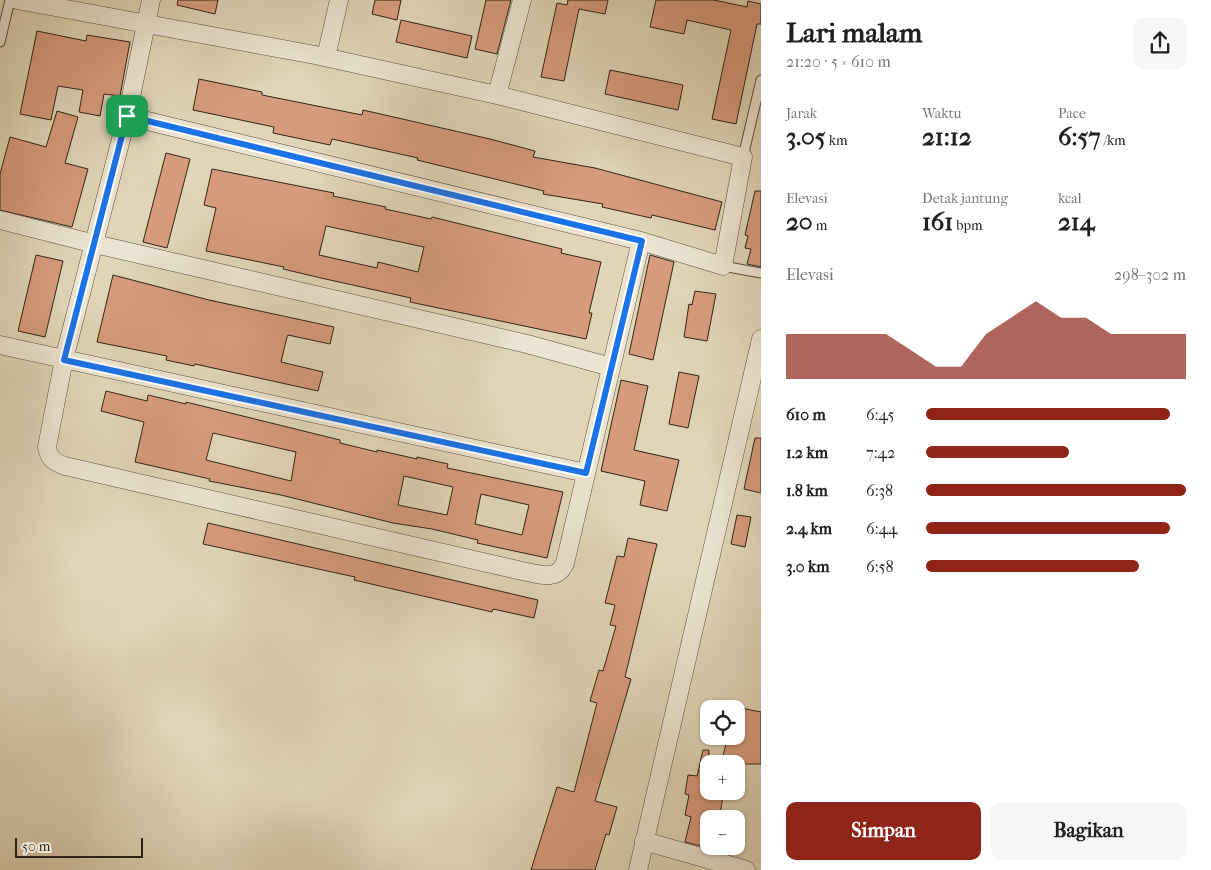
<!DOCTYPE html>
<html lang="id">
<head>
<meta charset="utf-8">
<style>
  :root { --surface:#fff; --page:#f6f6f6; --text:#202124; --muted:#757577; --accent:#8f2418 }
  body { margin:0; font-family:"IM FELL French Canon",serif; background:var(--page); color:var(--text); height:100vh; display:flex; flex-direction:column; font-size:19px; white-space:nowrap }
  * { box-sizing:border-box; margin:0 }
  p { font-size:16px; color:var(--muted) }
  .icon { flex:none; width:28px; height:28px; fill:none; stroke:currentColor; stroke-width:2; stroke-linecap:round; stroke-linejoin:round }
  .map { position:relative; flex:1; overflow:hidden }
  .sheet { display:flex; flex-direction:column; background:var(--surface); width:450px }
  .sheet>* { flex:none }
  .fabs { position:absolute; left:700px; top:700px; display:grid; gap:10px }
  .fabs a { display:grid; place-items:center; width:45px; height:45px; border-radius:10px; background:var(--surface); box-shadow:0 1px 4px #0004; font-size:25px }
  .scale { position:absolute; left:15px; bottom:12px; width:128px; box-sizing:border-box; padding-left:5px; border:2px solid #302419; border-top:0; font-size:14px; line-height:18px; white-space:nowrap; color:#302419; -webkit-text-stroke:4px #ebe4d0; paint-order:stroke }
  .pin { position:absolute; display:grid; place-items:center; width:42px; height:42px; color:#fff; margin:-21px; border-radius:10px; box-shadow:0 2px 8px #0006 }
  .round { display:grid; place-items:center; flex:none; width:52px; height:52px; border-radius:10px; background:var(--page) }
  .overview { display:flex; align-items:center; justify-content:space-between; height:85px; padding:0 25px }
  h1 { font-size:28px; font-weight:800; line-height:38px }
  .figures { display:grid; grid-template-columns:repeat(3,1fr); gap:8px; height:85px; padding:5px 25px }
  .figures div { display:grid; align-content:center }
  .figures b { font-size:25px; font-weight:800 }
  .figures small { font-size:14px; font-weight:400 }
  .figures p { font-size:14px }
  .chart { height:140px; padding:10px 25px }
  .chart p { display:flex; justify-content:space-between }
  .chart svg { width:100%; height:90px; margin-top:5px; fill:var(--accent); opacity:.7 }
  .primary-button { display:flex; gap:10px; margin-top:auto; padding:10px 25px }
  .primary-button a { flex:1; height:58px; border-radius:10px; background:var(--accent); color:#fff; font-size:20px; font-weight:800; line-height:58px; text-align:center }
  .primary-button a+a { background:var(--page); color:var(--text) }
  ul { padding:0 25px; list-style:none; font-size:16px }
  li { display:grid; grid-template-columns:80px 60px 1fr; align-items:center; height:38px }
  li i { height:12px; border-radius:6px; background:var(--accent) }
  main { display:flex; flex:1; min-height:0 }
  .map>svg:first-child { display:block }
</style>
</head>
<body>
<main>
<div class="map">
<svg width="761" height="870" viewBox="0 0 761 870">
  <rect width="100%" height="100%" fill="#e0d5b7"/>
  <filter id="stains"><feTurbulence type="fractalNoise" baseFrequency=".004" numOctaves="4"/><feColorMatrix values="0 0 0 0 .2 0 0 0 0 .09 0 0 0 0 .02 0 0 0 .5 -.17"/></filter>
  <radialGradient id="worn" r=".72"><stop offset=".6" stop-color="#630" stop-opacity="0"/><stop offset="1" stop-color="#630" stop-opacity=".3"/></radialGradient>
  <!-- building -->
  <path fill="#d69b7c" stroke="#302419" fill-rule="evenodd" d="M 178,0 L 218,0 L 215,14 L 177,5 Z
    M 375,0 L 401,0 L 397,20 L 372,14 Z
    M 486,0 L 511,0 L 497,54 L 475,49 Z
    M 568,0 L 608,0 L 605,14 L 579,9 L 564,81 L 541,77 L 557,3 L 567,5 Z
    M 656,0 L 714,0 L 747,7 L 748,1 L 761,4 L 761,24 L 757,24 L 736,124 L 712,119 L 731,30 L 687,20 L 684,34 L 650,27 Z
    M 401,20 L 472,36 L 467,58 L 396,42 Z
    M 37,31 L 86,41 L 87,35 L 130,42 L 120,96 L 104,94 L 100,116 L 79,112 L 83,90 L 58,86 L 51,120 L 20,114 Z
    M 610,70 L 683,85 L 678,110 L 605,94 Z
    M 199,79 L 262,92 L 262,95 L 362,115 L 363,110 L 490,139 L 535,151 L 533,157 L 595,168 L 722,202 L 715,230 L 652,215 L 651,218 L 602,207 L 603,204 L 543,194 L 544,191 L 417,160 L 418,158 L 332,139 L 330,145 L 273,133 L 274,127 L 193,110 Z
    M 57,111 L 78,117 L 65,163 L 88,169 L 72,227 L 0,210 L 0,174 L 10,137 L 46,147 Z
    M 166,153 L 190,159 L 167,248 L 143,242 Z
    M 212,169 L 334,193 L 333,196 L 386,207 L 385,209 L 431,219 L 432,217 L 562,249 L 561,253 L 601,262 L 589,313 L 592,313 L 586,339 L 410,302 L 411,298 L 321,278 L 283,269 L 284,267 L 206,251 L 216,208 L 204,205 ZM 326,226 L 424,247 L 418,272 L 378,262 L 377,268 L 319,255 Z
    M 755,191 L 761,191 L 761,267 L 747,264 L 751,249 L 745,248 L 748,236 L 745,235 Z
    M 36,255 L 63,261 L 45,337 L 18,331 Z
    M 650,255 L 674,262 L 653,360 L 629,354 Z
    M 113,275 L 209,300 L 334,327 L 330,344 L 288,335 L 287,337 L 281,362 L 323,372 L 318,391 L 195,364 L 194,366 L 166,360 L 167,356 L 97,342 Z
    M 695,291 L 716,294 L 707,341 L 684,337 L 689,304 L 692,305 Z
    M 679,372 L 699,376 L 688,428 L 669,424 Z
    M 621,380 L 648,386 L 634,450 L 679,460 L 667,511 L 640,505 L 645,481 L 601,471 Z
    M 106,391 L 147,401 L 148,395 L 186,404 L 186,402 L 340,440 L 340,443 L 377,452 L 377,450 L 417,459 L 417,457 L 448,464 L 447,468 L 563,492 L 547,558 L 477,543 L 478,540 L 432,529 L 393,523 L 281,495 L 209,481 L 210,479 L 135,462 L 144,422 L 101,411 ZM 213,433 L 296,452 L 291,481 L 206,460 ZM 404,476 L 453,487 L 447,515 L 398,505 ZM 481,494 L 529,505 L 522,535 L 475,524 Z
    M 755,438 L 761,438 L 761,493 L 744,489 Z
    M 737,515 L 751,517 L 745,547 L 731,544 Z
    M 208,523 L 538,600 L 534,618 L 493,609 L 492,612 L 354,580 L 355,577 L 203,544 Z
    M 628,538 L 657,544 L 625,677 L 631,679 L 595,801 L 617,807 L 609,835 L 606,834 L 595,870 L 531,870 L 557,787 L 574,792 L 597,703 L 590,701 L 599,670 L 603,671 L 616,626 L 610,625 L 615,605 L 605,603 L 617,556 L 624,557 Z
    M 736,707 L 761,712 L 761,764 L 721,764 L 728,736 L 736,736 Z
    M 703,750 L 709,750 L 709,791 L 724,791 L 719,819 L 709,819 L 709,848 L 685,842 L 691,817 L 685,815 L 689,795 L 685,794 L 688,775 L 697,776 Z"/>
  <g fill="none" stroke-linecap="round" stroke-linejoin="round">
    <defs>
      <path id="service" d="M 0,42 L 10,0
        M 743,157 L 761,80
        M 723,266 L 761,273"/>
      <path id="minor" d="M 17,0 L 315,55 L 497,95 L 743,157 L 723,266 L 641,241 L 127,116
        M 151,0 L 127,116 L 64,359 L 47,447 C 49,459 54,462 65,466 L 522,571 C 538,574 557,582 565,563 L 641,241
        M 326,57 L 339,0
        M 497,95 L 522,0
        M 0,220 L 95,244 L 527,344 L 611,367
        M 0,345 L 586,473
        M 644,841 L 746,870
        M 638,870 L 761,339"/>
    </defs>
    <!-- service casing -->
    <use href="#service" stroke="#5c5040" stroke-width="11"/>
    <!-- minor casing -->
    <use href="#minor" stroke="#5c5040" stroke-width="19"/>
    <!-- service -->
    <use href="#service" stroke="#ebe4d0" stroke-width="9"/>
    <!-- minor -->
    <use href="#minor" stroke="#ebe4d0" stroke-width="18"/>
  </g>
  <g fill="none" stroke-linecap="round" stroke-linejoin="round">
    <defs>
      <path id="route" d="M 127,116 L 642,241 L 586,473 L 64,360 Z"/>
    </defs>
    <!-- route casing -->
    <use href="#route" stroke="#fff" stroke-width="10"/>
    <!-- route -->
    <use href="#route" stroke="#1a73e8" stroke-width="6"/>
  </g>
  <rect width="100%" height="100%" filter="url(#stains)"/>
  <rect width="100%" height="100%" fill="url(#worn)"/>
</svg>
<div class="fabs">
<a><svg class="icon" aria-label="locate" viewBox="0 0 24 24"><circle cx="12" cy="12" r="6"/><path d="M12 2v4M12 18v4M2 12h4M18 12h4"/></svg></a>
<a>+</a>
<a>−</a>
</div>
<div class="scale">50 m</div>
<div class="pin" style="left:127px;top:116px;background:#1e9e55"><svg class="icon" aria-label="arrive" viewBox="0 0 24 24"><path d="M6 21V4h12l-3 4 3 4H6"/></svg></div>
</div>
<section class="sheet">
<div class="overview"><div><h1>Lari malam</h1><p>21:20 · 5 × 610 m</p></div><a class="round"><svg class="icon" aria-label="share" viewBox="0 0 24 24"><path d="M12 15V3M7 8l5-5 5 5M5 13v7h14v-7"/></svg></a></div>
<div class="figures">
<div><p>Jarak</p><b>3.05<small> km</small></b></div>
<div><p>Waktu</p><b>21:12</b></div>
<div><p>Pace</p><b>6:57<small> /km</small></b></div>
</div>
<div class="figures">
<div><p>Elevasi</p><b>20<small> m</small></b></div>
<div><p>Detak jantung</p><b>161<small> bpm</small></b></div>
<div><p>kcal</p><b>214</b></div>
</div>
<div class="chart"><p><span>Elevasi</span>298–302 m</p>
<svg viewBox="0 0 160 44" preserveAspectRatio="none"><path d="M0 44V22L10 22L20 22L30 22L40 22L50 30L60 38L70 38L80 22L90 14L100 6L110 14L120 14L130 22L140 22L150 22L160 22V44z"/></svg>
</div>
<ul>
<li><b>610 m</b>6:45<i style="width:94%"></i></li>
<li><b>1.2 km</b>7:42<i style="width:55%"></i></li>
<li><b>1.8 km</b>6:38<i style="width:100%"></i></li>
<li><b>2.4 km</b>6:44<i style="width:94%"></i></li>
<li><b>3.0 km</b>6:58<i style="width:82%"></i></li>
</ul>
<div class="primary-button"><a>Simpan</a><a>Bagikan</a></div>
</section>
</main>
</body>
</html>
